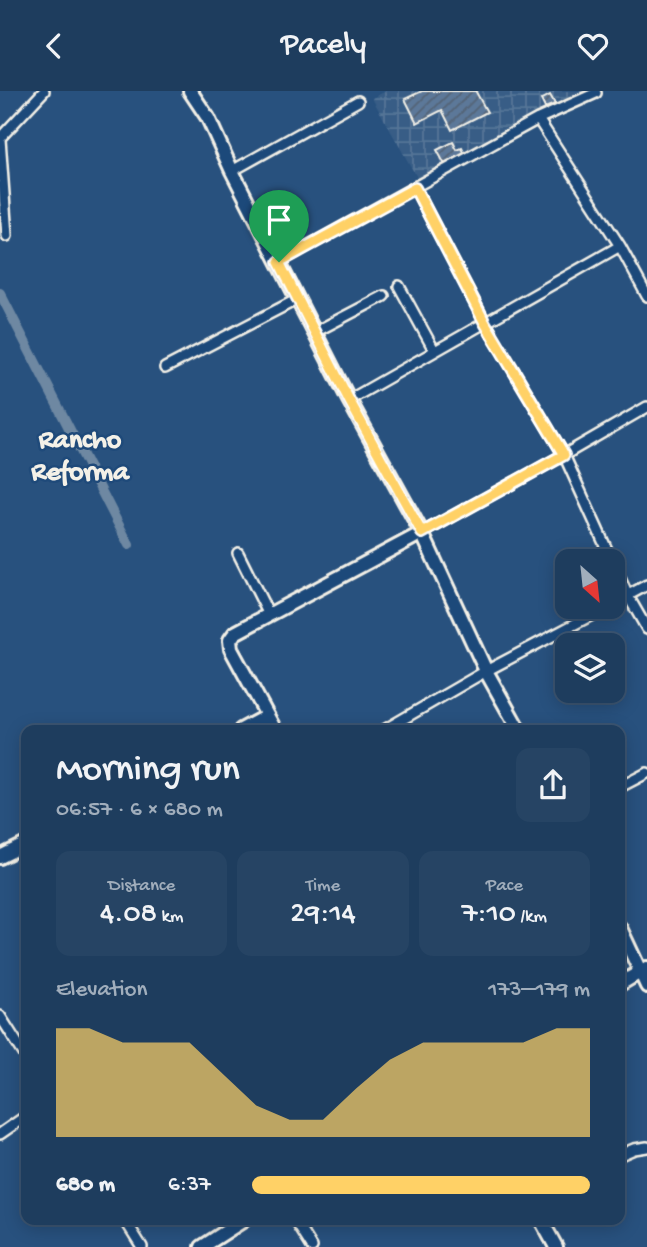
<!DOCTYPE html>
<html lang="en">
<head>
<meta charset="utf-8">
<style>
  :root { --surface:#1e3d5e; --page:#264464; --text:#f1f3f6; --muted:#a1aebc; --line:#3c5673; --accent:#ffd166 }
  body { margin:0; font-family:"Gochi Hand",sans-serif; background:var(--page); color:var(--text); height:100vh; display:flex; flex-direction:column; font-size:26px; white-space:nowrap }
  * { box-sizing:border-box; margin:0 }
  p { font-size:23px; color:var(--muted) }
  .icon { flex:none; width:38px; height:38px; fill:none; stroke:currentColor; stroke-width:2; stroke-linecap:round; stroke-linejoin:round }
  .map { position:relative; flex:1; overflow:hidden }
  .panel { position:absolute; left:21px; top:634px; width:604px; height:500px; display:flex; flex-direction:column; background:var(--surface); border-radius:14px; box-shadow:0 4px 18px #0003,0 0 0 2px var(--line) }
  .panel>* { flex:none }
  .needle { width:46px; rotate:153deg }
  .buttons { position:absolute; left:555px; top:458px; display:grid; gap:14px }
  .buttons a { display:grid; place-items:center; width:70px; height:70px; border-radius:14px; background:var(--surface); box-shadow:0 4px 18px #0003,0 0 0 2px var(--line); font-size:35px }
  .pin { position:absolute; display:grid; place-items:center; width:60px; height:60px; color:#fff; margin:-72px -30px; border-radius:50% 50% 50% 0; rotate:-45deg; box-shadow:0 0 7px #0007 }
  .pin .icon { rotate:45deg }
  .round { display:grid; place-items:center; flex:none; width:74px; height:74px; border-radius:14px; background:var(--page) }
  .head { display:flex; align-items:center; justify-content:space-between; height:119px; padding:0 35px }
  h1 { font-size:38px; font-weight:600; line-height:52px }
  .stats { display:grid; grid-template-columns:repeat(3,1fr); gap:10px; height:119px; padding:7px 35px }
  .stats div { display:grid; align-content:center; border-radius:14px; background:var(--page); text-align:center }
  .stats b { font-size:30px; font-weight:600 }
  .stats small { font-size:19px; font-weight:400 }
  .stats p { font-size:19px }
  .chart { height:196px; padding:14px 35px }
  .chart p { display:flex; justify-content:space-between }
  .chart svg { width:100%; height:126px; margin-top:7px; fill:var(--accent); opacity:.7 }
  ul { padding:0 35px; list-style:none; font-size:23px }
  li { display:grid; grid-template-columns:112px 84px 1fr; align-items:center; height:52px }
  li i { height:18px; border-radius:9px; background:var(--accent) }
  header { display:flex; justify-content:space-between; align-items:center; height:91px; padding:0 35px; background:var(--surface); font-size:32px; font-weight:600 }
  .map>svg:first-child { display:block }
</style>
</head>
<body>
<header><svg class="icon" aria-label="back" viewBox="0 0 24 24"><path d="M15 5l-7 7 7 7"/></svg>Pacely<svg class="icon" aria-label="heart" viewBox="0 0 24 24"><path d="M12 20l-8-8c-3-5 5-10 8-4 3-6 11-1 8 4z"/></svg></header>
<div class="map">
<svg width="647" height="1156" viewBox="0 0 647 1156">
  <defs>
    <pattern id="industrial-grid" width="8" height="8" patternUnits="userSpaceOnUse" patternTransform="scale(1.75)"><rect width="8" height="8" fill="#375d86"/><path d="M0 4h8M4 0v8" fill="none" stroke="#557597"/></pattern>
    <pattern id="building-hatch" width="6" height="6" patternUnits="userSpaceOnUse" patternTransform="scale(1.75)"><rect width="6" height="6" fill="#5b7899"/><path d="M-1 1l2-2M0 6l6-6M5 7l2-2" fill="none" stroke="#536274"/></pattern>
  </defs>
  <rect width="100%" height="100%" fill="#28517e"/>
  <filter id="ink" filterUnits="userSpaceOnUse"><feTurbulence type="fractalNoise" baseFrequency=".0143" numOctaves="2"/><feDisplacementMap in="SourceGraphic" scale="14" xChannelSelector="R" yChannelSelector="G"/><feConvolveMatrix kernelMatrix="1 2 1 2 8 2 1 2 1" color-interpolation-filters="sRGB"/></filter>
  <g filter="url(#ink)">
    <!-- industrial -->
    <path fill="url(#industrial-grid)" d="M 386,0 L 590,0 L 419,90 L 372,7 Z"/>
    <g fill="none" stroke-linecap="round" stroke-linejoin="round">
      <!-- canal -->
      <path stroke="#6e88a2" stroke-width="10" d="M 0,202 L 129,454"/>
    </g>
    <!-- building -->
    <path fill="url(#building-hatch)" stroke="#f4f1e8" stroke-width="2" d="M 422,0 L 477,0 L 476,1 L 487,21 L 452,39 L 442,19 L 417,32 L 405,8 Z
      M 550,4 L 555,13 L 545,17 L 541,9 Z
      M 453,51 L 457,59 L 462,57 L 465,63 L 445,74 L 437,59 Z"/>
    <g fill="none" stroke-linecap="round" stroke-linejoin="round">
      <defs>
        <path id="street" d="M 538,28 L 620,155 L 647,205
          M 0,47 L 44,0
          M 0,48 L 7,145
          M 232,80 L 358,10
          M 415,97 L 485,231 L 564,364 L 628,505 L 647,538
          M 279,171 L 538,28 L 596,2
          M 399,195 L 434,259
          M 315,241 L 384,205
          M 165,277 L 298,208
          M 349,309 L 620,155
          M 422,442 L 564,364 L 647,316
          M 238,462 L 269,524
          M 612,513 L 647,494
          M 384,639 L 486,580 L 607,516
          M 620,696 L 647,682
          M 0,925 L 26,966
          M 0,1043 L 26,1025
          M 620,1064 L 634,1058 L 647,1056
          M 125,1129 L 142,1156
          M 295,1129 L 312,1156"/>
        <path id="secondary" d="M 190,0 L 208,27 L 232,80 L 349,309 L 422,442 L 486,580 L 519,639
          M 241,639 L 267,625
          M 275,639 L 231,558 L 230,549 L 235,542 L 422,442
          M 0,766 L 26,753
          M 620,837 L 647,895
          M 620,893 L 647,877
          M 541,1129 L 556,1156
          M 202,1156 L 244,1129"/>
      </defs>
      <!-- street casing -->
      <use href="#street" stroke="#f4f1e8" stroke-width="14"/>
      <!-- secondary casing -->
      <use href="#secondary" stroke="#f4f1e8" stroke-width="18"/>
      <!-- street -->
      <use href="#street" stroke="#1f4a7a" stroke-width="9"/>
      <!-- secondary -->
      <use href="#secondary" stroke="#1f4a7a" stroke-width="12"/>
    </g>
  </g>
  <g fill="none" stroke-linecap="round" stroke-linejoin="round" filter="url(#ink)">
    <defs>
      <path id="route" d="M 415,97 L 485,232 L 564,364 L 422,442 L 349,309 L 279,171 Z"/>
    </defs>
    <!-- route casing -->
    <use href="#route" stroke="#fff" stroke-width="14"/>
    <!-- route -->
    <use href="#route" stroke="#ffd166" stroke-width="9"/>
  </g>
  <g text-anchor="middle" stroke-width="5" stroke-linejoin="round" paint-order="stroke">
    <!-- quarter labels -->
    <g font-size="28" font-weight="bold" fill="#f4f1e8" stroke="#1f4a7a">
      <text x="80" y="356">Rancho<tspan x="80" dy="32">Reforma</tspan></text>
    </g>
  </g>
</svg>
<div class="buttons">
<a><svg class="needle" viewBox="-14 -14 28 28"><path d="M0-13l5 13h-10z" fill="#e53935"/><path d="M0 13l5-13h-10z" fill="#a1aebc"/></svg></a>
<a><svg class="icon" aria-label="layers" viewBox="0 0 24 24"><path d="M12 4l9 5-9 5-9-5zM3 14l9 5 9-5"/></svg></a>
</div>
<div class="pin" style="left:279px;top:171px;background:#1e9e55"><svg class="icon" aria-label="arrive" viewBox="0 0 24 24"><path d="M6 21V4h12l-3 4 3 4H6"/></svg></div>
<section class="panel">
<div class="head"><div><h1>Morning run</h1><p>06:57 · 6 × 680 m</p></div><a class="round"><svg class="icon" aria-label="share" viewBox="0 0 24 24"><path d="M12 15V3M7 8l5-5 5 5M5 13v7h14v-7"/></svg></a></div>
<div class="stats">
<div><p>Distance</p><b>4.08<small> km</small></b></div>
<div><p>Time</p><b>29:14</b></div>
<div><p>Pace</p><b>7:10<small> /km</small></b></div>
</div>
<div class="chart"><p><span>Elevation</span>173–179 m</p>
<svg viewBox="0 0 160 44" preserveAspectRatio="none"><path d="M0 44V6L10 6L20 11L30 11L40 11L50 22L60 33L70 38L80 38L90 27L100 17L110 11L120 11L130 11L140 11L150 6L160 6V44z"/></svg>
</div>
<ul>
<li><b>680 m</b>6:37<i style="width:100%"></i></li>
</ul>
</section>
</div>
</body>
</html>
